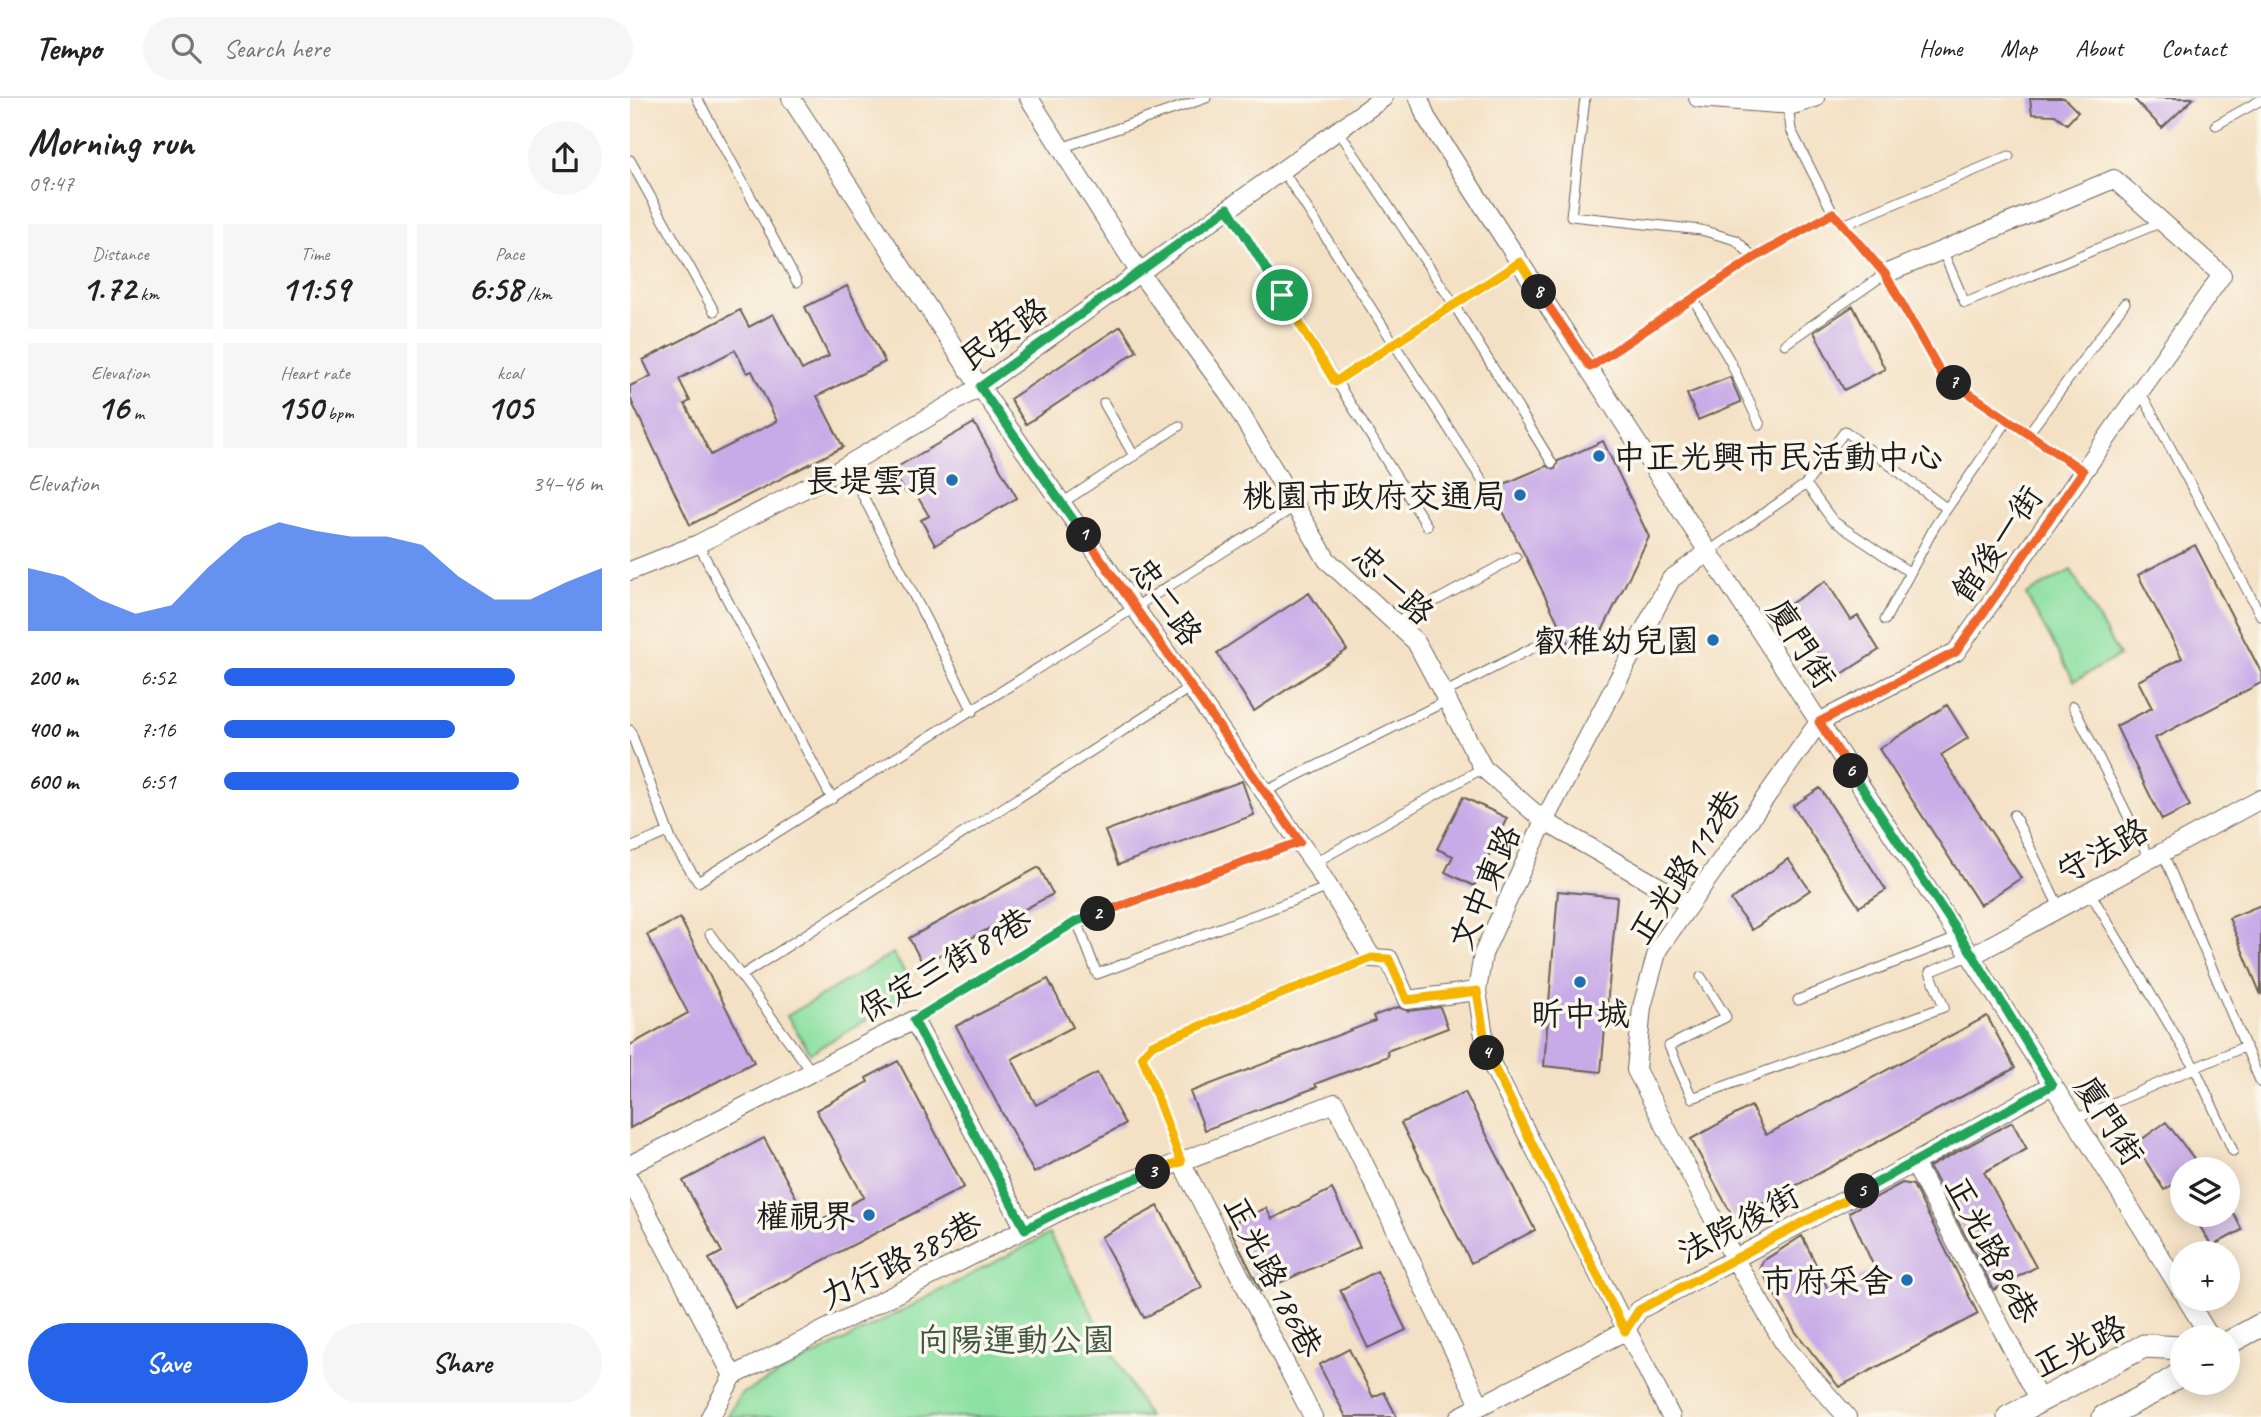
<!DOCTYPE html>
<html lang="en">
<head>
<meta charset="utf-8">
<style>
  :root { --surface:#fff; --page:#f6f6f6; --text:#222; --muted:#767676; --line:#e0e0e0; --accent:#2563eb }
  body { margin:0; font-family:Caveat,"LXGW WenKai TC",sans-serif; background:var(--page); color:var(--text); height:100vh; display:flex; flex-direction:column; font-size:26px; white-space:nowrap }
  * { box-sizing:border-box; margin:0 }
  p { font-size:23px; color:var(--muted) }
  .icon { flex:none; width:38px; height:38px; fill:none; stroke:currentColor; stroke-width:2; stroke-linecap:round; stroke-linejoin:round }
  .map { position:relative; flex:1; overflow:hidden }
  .details { display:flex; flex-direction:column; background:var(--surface); width:630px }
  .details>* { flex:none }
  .fabs { position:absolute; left:1540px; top:1059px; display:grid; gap:14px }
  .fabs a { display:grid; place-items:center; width:70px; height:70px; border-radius:50%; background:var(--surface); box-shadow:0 4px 18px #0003; font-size:35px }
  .pin { position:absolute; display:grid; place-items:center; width:60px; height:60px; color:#fff; margin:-30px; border:4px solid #fff; border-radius:50%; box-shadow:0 2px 7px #0007 }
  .km { position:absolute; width:35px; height:35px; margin:-18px; border-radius:50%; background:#222; color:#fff; font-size:19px; line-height:35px; text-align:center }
  .round { display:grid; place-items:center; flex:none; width:74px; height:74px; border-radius:37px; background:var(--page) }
  .summary { display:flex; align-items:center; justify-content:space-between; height:119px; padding:0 28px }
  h1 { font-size:38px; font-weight:700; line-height:52px }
  .metrics { display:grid; grid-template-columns:repeat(3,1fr); gap:10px; height:119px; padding:7px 28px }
  .metrics div { display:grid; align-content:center; border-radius:0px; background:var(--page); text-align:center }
  .metrics b { font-size:35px; font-weight:700 }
  .metrics small { font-size:19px; font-weight:400 }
  .metrics p { font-size:19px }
  .chart { height:196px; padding:14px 28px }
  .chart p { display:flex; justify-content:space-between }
  .chart svg { width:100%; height:126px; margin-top:7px; fill:var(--accent); opacity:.7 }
  .action { display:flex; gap:14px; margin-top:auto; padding:14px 28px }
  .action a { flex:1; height:80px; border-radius:42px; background:var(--accent); color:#fff; font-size:28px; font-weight:700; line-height:80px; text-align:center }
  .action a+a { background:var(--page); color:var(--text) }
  ul { padding:0 28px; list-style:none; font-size:23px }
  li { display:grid; grid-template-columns:112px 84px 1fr; align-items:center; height:52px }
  li i { height:18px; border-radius:9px; background:var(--accent) }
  header { display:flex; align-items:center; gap:42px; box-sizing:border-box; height:98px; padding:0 35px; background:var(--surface); border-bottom:2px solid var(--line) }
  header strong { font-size:33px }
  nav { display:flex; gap:38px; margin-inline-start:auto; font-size:24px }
  .search { width:490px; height:63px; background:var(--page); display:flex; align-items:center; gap:18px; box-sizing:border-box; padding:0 24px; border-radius:38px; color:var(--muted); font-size:26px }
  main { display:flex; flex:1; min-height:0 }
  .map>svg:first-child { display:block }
</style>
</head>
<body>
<header>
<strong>Tempo</strong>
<div class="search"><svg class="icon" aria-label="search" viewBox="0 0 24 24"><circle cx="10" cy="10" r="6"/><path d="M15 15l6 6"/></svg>Search here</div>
<nav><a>Home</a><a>Map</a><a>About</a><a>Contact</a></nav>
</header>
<main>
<section class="details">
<div class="summary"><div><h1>Morning run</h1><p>09:47</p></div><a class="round"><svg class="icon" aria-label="share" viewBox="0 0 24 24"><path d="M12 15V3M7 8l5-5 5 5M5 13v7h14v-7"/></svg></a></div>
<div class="metrics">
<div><p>Distance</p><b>1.72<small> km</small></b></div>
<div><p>Time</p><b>11:59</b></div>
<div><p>Pace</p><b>6:58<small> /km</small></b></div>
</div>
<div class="metrics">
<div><p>Elevation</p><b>16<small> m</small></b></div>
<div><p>Heart rate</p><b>150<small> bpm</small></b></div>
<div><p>kcal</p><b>105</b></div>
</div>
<div class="chart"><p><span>Elevation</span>34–46 m</p>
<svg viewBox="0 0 160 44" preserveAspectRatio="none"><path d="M0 44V22L10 25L20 33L30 38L40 35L50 22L60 11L70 6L80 9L90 11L100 11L110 14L120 25L130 33L140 33L150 27L160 22V44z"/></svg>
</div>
<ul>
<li><b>200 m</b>6:52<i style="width:77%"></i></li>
<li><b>400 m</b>7:16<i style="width:61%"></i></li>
<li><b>600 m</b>6:51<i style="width:78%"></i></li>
</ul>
<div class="action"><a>Save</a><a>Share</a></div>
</section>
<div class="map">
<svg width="1631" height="1319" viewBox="0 0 1631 1319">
  <rect width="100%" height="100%" fill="#fbf7ec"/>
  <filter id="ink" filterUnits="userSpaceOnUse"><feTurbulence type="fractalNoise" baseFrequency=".0143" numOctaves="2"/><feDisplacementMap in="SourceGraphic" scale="14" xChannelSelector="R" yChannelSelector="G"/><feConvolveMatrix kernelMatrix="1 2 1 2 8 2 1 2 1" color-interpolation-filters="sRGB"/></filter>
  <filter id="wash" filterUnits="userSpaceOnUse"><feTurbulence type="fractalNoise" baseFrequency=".00686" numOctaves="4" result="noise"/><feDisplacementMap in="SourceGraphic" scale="28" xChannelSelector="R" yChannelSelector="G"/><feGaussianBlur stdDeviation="1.57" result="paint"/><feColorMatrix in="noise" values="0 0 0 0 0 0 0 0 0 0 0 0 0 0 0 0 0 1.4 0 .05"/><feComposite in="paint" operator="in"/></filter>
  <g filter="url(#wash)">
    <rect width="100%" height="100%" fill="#f4e1c5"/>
    <!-- green -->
    <path fill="#8ce0a2" stroke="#547e5f" stroke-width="2" d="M 1441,472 L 1489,558 L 1444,583 L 1396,497 Z
      M 263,855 L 286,893 L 180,955 L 157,918 Z
      M 419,1136 L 518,1319 L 97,1319 L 111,1296 Z"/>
    <g id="blocks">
      <!-- building -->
      <path fill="#c7aae7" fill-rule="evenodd" d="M 1400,0 L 1434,0 L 1448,14 L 1437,26 L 1425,17 L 1402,16 Z
        M 1503,0 L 1564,0 L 1532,30 Z
        M 217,188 L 255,264 L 187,298 L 213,349 L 60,427 L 0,300 L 0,288 L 21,278 L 13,262 L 110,212 L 119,229 L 143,216 L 172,272 L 199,258 L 175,209 ZM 105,252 L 117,275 L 122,273 L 147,323 L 81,357 L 55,306 L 60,303 L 49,281 Z
        M 1223,208 L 1255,271 L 1214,292 L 1184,234 Z
        M 491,228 L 507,253 L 396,326 L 380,301 Z
        M 1100,279 L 1111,304 L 1068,322 L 1057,296 Z
        M 344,325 L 387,400 L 305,447 L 291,422 L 299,418 L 283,391 L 276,395 L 262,372 Z
        M 973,343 L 1019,439 L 970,537 L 941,551 L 865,397 L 865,390 L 916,368 L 925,371 L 928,363 Z
        M 1565,447 L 1631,574 L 1631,585 L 1525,640 L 1560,708 L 1532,722 L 1486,628 L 1522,610 L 1508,583 L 1552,560 L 1508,477 Z
        M 1196,483 L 1221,522 L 1228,518 L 1249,552 L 1204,581 L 1157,508 Z
        M 679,495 L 717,552 L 624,613 L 587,555 Z
        M 1317,607 L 1338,640 L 1311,657 L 1391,780 L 1350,807 L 1249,651 Z
        M 612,683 L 624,717 L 488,767 L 475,733 Z
        M 1190,690 L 1256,792 L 1229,809 L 1163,708 Z
        M 833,699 L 877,720 L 844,788 L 815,774 L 823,758 L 807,751 Z
        M 1158,761 L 1180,792 L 1122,832 L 1101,802 Z
        M 409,769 L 423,796 L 293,866 L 279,840 Z
        M 928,793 L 987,799 L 971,974 L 914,968 Z
        M 1631,807 L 1631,897 L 1599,820 Z
        M 50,820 L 124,964 L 0,1030 L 0,947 L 58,915 L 17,837 Z
        M 418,881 L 443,929 L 382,961 L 406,1007 L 467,975 L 495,1026 L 404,1075 L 326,928 Z
        M 768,909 L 778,913 L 810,909 L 818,930 L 757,953 L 758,958 L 685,986 L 687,989 L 575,1032 L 560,994 L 745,923 L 743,918 Z
        M 1357,918 L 1385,970 L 1104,1121 L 1061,1041 L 1121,1008 L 1136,1037 Z
        M 268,963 L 334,1089 L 104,1209 L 79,1161 L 92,1154 L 53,1083 L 134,1040 L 181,1127 L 234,1099 L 186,1012 L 238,984 L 236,980 Z
        M 835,994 L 905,1132 L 841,1165 L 771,1025 Z
        M 1382,1024 L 1397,1051 L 1354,1074 L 1406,1169 L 1364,1192 L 1299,1069 Z
        M 1536,1024 L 1572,1071 L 1552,1071 L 1552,1081 L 1534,1092 L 1505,1046 Z
        M 1272,1085 L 1283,1087 L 1348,1216 L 1209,1289 L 1165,1233 L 1130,1170 L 1133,1163 L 1172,1138 L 1199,1193 L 1245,1171 L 1219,1114 Z
        M 702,1091 L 730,1149 L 631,1193 L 598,1127 L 636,1110 L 642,1121 Z
        M 528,1108 L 572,1189 L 514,1220 L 471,1139 Z
        M 1562,1116 L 1604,1116 L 1612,1132 L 1582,1148 Z
        M 747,1173 L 776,1232 L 738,1250 L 710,1192 Z
        M 719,1251 L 743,1299 L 754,1294 L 767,1319 L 716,1319 L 689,1267 Z"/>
    </g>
  </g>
  <g filter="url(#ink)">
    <use href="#blocks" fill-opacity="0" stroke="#686157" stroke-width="2"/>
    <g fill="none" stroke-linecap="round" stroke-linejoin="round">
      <defs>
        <path id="service" d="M 67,0 L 167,184
          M 955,0 L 941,118 L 1071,132 L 1106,142 L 1124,160
          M 1158,7 L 1161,32 L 1203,115 L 1255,176 L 1312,277 L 1453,373
          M 1586,27 L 1631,2
          M 708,32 L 823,205 L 922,365
          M 431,50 L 576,0
          M 0,62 L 84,213
          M 653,73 L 859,393
          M 598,110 L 797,428
          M 1213,127 L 1379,58
          M 1312,152 L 1335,205 L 1532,124
          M 1064,202 L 1100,263 L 1130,327
          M 1155,246 L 1255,176
          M 960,269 L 1124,160 L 1203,115
          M 705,284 L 890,165
          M 1510,293 L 1631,518
          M 474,305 L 504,358
          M 1398,336 L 1495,205
          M 217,367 L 343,613
          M 1176,386 L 1203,423 L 1279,474
          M 432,405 L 549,328
          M 68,446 L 202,701
          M 1078,454 L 1176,386 L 1215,333 L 1316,410
          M 1255,522 L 1305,428 L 1378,322
          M 767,524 L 886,459
          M 812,596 L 926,538
          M 1443,608 L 1519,760
          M 0,632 L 42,744 L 68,784 L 666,408
          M 634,694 L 816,603
          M 1384,717 L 1429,809
          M 0,750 L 38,734
          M 1532,753 L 1631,985
          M 684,765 L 853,670
          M 1459,793 L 1565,970 L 1603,1053
          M 447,823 L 467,876 L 699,789
          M 80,836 L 182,974
          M 111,878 L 561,589
          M 1071,879 L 1096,919 L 1039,948 L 1062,1000 L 1314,909 L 1300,874 L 1341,857
          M 1168,902 L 1330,839
          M 284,922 L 447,823 L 670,744
          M 1445,1021 L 1616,948
          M 551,1064 L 512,958 L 522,947 L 742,860"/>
        <path id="minor" d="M 161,0 L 350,289 L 684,765 L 742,860 L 759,861 L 777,902 L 847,893
          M 399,0 L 510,175 L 599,296 L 697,462 L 786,544 L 853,670 L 914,723 L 1059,806
          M 789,0 L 796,19 C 1047,411 1308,797 1552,1194
          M 1068,0 L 1163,7 L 1185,0
          M 0,473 L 68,446 L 195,380 L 350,289 L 753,0
          M 1343,857 L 1631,701
          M 551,1064 L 683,1319
          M 1284,1065 L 1410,1303
          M 0,1067 L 284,922 L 395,1131
          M 0,1082 L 103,1278
          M 1556,1200 L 1580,1239
          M 80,1319 L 103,1278 L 458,1099 L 705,1005 L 850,1307
          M 829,1319 L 995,1233 L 1009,1212 L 1284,1065 L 1422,987
          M 1041,1319 L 857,957 L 847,893 L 853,856 L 914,723 L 1041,481 L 1077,455
          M 1217,1319 L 1158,1252 L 1104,1160 L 1006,972 L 1012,909 L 1028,851 L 1189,624 L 1326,554 L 1592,177 L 1484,81 L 1255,176"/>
        <path id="tertiary" d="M 1598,1245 L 1631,1227
          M 1379,1319 L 1514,1248 L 1552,1250
          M 1474,1319 L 1521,1295 L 1552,1275"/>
      </defs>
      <!-- service casing -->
      <use href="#service" stroke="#686157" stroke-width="11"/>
      <!-- minor casing -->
      <use href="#minor" stroke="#686157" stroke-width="20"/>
      <!-- tertiary casing -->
      <use href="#tertiary" stroke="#686157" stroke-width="25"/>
      <!-- service -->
      <use href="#service" stroke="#fff" stroke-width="9"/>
      <!-- minor -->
      <use href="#minor" stroke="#fff" stroke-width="18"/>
      <!-- tertiary -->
      <use href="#tertiary" stroke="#fff" stroke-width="23"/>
    </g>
  </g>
  <g fill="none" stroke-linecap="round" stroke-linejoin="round" filter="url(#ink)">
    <defs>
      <path id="split-1" d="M 454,437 L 350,289 L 598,110 L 652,197"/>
      <path id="split-2" d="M 454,437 L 670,744 L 468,816"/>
      <path id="split-3" d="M 468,816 L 447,823 L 284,922 L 395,1131 L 458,1099 L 523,1074"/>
      <path id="split-4" d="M 523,1074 L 551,1064 L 512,958 L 522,947 L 742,860 L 759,861 L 777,902 L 847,893 L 857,955"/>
      <path id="split-5" d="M 857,955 L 995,1233 L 1009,1212 L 1232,1093"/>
      <path id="split-6" d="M 1221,673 L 1343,857 L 1422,987 L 1232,1093"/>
      <path id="split-7" d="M 1221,673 L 1189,624 L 1326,554 L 1453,373 L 1324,285"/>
      <path id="split-8" d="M 909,194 L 960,269 L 1124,160 L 1203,115 L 1255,176 L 1312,277 L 1324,285"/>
      <path id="split-9" d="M 652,197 L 705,284 L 890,164 L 909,194"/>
    </defs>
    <!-- split-1 casing -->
    <use href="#split-1" stroke="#fff" stroke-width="14"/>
    <!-- split-2 casing -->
    <use href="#split-2" stroke="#fff" stroke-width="14"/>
    <!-- split-3 casing -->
    <use href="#split-3" stroke="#fff" stroke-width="14"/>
    <!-- split-4 casing -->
    <use href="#split-4" stroke="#fff" stroke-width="14"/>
    <!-- split-5 casing -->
    <use href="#split-5" stroke="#fff" stroke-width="14"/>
    <!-- split-6 casing -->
    <use href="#split-6" stroke="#fff" stroke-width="14"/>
    <!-- split-7 casing -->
    <use href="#split-7" stroke="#fff" stroke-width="14"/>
    <!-- split-8 casing -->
    <use href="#split-8" stroke="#fff" stroke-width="14"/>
    <!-- split-9 casing -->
    <use href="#split-9" stroke="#fff" stroke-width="14"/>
    <!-- split-1 -->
    <use href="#split-1" stroke="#22a559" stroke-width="9"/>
    <!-- split-2 -->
    <use href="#split-2" stroke="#f0652b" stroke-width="9"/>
    <!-- split-3 -->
    <use href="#split-3" stroke="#22a559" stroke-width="9"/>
    <!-- split-4 -->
    <use href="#split-4" stroke="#f5b400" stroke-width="9"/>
    <!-- split-5 -->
    <use href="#split-5" stroke="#f5b400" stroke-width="9"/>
    <!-- split-6 -->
    <use href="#split-6" stroke="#22a559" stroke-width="9"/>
    <!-- split-7 -->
    <use href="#split-7" stroke="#f0652b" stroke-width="9"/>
    <!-- split-8 -->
    <use href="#split-8" stroke="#f0652b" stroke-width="9"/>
    <!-- split-9 -->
    <use href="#split-9" stroke="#f5b400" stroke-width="9"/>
  </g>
  <!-- markers -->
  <g fill="#1f6fb2" stroke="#fbf7ec" stroke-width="2.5">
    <circle cx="969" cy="358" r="7"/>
    <circle cx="322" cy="382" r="7"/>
    <circle cx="890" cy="397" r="7"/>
    <circle cx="1083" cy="542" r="7"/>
    <circle cx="950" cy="884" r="7"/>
    <circle cx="239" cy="1117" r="7"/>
    <circle cx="1277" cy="1182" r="7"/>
  </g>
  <g text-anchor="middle" stroke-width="7" stroke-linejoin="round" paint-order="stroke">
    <!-- street labels -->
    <g font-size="33" fill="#1c1c1c" stroke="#fbf7ec">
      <text transform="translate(373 235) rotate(-35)" y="12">民安路</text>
      <text transform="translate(1366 445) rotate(-55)" y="12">館後一街</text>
      <text transform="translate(764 486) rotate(44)" y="12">忠一路</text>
      <text transform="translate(537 503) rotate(55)" y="12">忠二路</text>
      <text transform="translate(1172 545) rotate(57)" y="12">廈門街</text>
      <text transform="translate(1472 752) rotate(-29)" y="12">守法路</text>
      <text transform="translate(1054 768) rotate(-57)" y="12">正光路112巷</text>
      <text transform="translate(854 789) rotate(-67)" y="12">文中東路</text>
      <text transform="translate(314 866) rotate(-30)" y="12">保定三街89巷</text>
      <text transform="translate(1480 1022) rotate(57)" y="12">廈門街</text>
      <text transform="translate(1108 1125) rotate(-28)" y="12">法院後街</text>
      <text transform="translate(1363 1151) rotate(62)" y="12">正光路86巷</text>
      <text transform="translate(270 1161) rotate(-27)" y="12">力行路385巷</text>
      <text transform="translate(644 1178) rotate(63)" y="12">正光路186巷</text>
      <text transform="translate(1449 1247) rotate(-26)" y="12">正光路</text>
    </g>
    <!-- poi labels -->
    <g font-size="33" fill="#1c1c1c" stroke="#fbf7ec" text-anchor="end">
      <text x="983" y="370" text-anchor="start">中正光興市民活動中心</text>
      <text x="308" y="394">長堤雲頂</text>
      <text x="876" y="409">桃園市政府交通局</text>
      <text x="1069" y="554">叡稚幼兒園</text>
      <text x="950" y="927" text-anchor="middle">昕中城</text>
      <text x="225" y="1129">權視界</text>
      <text x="1263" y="1194">市府采舍</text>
    </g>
    <!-- park labels -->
    <g font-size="33" fill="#3e5744" stroke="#fbf7ec">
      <text x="386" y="1253">向陽運動公園</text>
    </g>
  </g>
</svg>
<div class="fabs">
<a><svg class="icon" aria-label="layers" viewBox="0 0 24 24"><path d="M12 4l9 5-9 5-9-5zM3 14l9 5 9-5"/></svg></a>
<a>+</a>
<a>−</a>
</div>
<div class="pin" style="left:652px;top:197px;background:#1e9e55"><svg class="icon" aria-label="arrive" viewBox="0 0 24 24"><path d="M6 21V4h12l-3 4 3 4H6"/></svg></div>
<b class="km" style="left:454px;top:437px">1</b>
<b class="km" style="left:468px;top:816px">2</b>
<b class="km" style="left:523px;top:1074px">3</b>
<b class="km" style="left:857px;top:955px">4</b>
<b class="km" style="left:1232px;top:1093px">5</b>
<b class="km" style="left:1221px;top:673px">6</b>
<b class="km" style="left:1324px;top:285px">7</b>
<b class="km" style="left:909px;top:194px">8</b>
</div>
</main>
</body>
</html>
